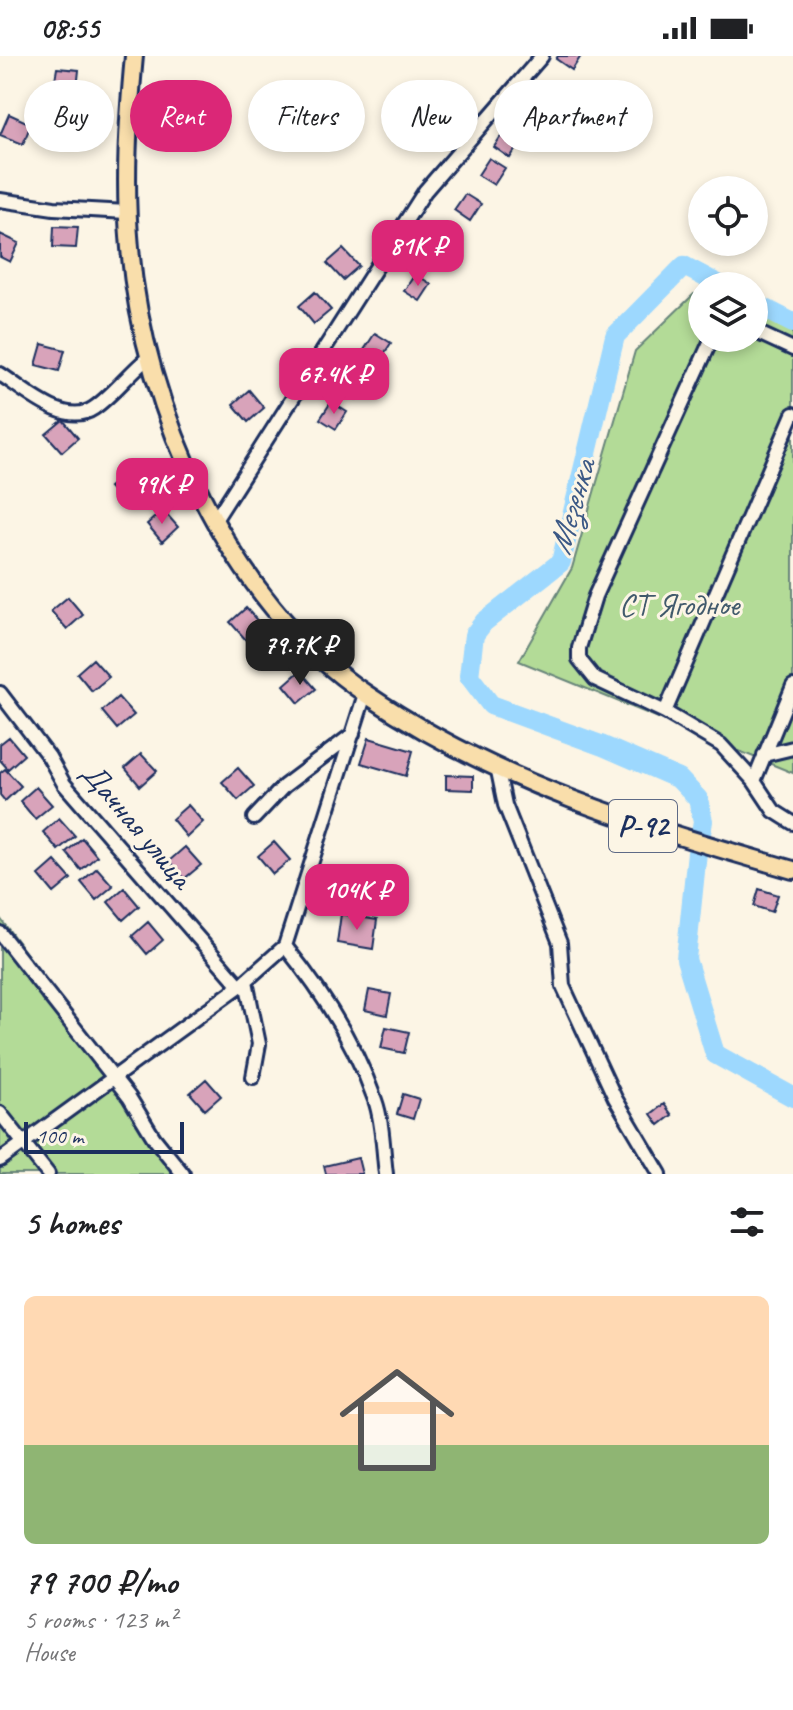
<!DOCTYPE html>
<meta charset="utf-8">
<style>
body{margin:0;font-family:Caveat,sans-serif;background:#f2f2f2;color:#202124;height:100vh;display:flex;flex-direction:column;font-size:30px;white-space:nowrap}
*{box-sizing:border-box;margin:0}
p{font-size:26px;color:#757577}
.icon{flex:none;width:44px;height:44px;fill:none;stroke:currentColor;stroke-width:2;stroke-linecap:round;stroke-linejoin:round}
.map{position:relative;height:1118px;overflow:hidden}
.sheet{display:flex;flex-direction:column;background:#fff;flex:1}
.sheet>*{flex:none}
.guide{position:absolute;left:24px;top:24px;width:746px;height:72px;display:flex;gap:16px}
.buttons{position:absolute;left:688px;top:120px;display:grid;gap:16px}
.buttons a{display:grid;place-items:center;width:80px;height:80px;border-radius:50%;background:#fff;box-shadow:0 4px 12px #0003;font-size:40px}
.scale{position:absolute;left:24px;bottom:20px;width:160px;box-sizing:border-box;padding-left:8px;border:4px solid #1b2f5e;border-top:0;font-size:22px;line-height:28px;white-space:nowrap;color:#1b2f5e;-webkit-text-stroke:6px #fcf5e5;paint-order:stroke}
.price{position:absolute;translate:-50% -68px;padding:0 18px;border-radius:16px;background:#db2777;color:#fff;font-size:26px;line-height:52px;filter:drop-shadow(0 2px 4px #0008)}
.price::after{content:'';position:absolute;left:50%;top:48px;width:24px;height:18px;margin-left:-12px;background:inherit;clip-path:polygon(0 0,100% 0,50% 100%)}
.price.current{background:#222;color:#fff}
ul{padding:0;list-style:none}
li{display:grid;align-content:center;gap:16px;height:424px;padding:0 24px}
li span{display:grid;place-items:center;height:248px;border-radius:12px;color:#555}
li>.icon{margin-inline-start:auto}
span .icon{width:144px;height:144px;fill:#fffc;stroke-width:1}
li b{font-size:34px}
h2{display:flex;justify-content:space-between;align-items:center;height:96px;padding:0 24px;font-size:34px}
.tag{padding:0 28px;border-radius:36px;background:#fff;box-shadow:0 4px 12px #0003;font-size:28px;line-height:72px}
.tag.current{background:#db2777;color:#fff}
.status{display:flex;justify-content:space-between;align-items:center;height:56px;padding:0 40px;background:#fff;direction:ltr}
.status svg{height:22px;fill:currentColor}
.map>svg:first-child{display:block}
.green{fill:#b3db97;stroke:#67857a;stroke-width:2}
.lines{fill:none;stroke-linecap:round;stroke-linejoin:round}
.river{stroke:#9dd8fe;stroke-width:20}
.building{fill:#d8a3ba;stroke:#1b2f5e;stroke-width:2}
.minor-casing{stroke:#1b2f5e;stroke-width:18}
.major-casing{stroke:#1b2f5e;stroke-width:22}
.minor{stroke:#fcf5e5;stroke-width:12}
.major{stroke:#f9deab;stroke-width:16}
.labels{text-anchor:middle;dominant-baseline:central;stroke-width:6;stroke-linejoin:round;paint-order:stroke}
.shield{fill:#fcf5e5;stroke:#5e6a86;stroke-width:2}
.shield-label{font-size:30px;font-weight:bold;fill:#1b2f5e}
.park-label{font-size:32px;fill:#415a6c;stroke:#fcf5e5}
.street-label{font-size:32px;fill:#1b2f5e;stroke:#fcf5e5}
.water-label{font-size:34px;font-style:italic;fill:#3c5986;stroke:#fcf5e5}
</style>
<div class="status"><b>08:55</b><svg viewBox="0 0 49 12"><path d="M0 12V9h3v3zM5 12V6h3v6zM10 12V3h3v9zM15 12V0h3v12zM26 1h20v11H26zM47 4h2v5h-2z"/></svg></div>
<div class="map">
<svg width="793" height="1118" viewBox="0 0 793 1118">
<rect width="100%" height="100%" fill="#fcf5e5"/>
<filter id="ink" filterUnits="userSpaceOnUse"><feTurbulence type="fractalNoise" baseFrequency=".0125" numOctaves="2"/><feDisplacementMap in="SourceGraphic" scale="16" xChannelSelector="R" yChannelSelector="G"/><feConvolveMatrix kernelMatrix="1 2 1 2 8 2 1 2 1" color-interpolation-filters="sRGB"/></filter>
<g filter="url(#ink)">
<path class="green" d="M694,238L702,241V282H754V259L793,273V717L519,605L572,512L635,295Z
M0,862L191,1118H0Z"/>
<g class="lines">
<path class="river" d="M754,247L793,267
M701,777L703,765L698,743L679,723L603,690L491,649L469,620L474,579L484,566L561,506L615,280L684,210L722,230
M697,796L686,903L715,998L793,1041"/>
</g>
<path class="building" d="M558,0H581L572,14L556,3Z
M57,12L79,14L77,33L54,30Z
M521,50L537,60L526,77L510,67Z
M9,58L31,68L23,88L0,79Z
M505,74L521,85L510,102L494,91Z
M73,77L86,79L84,93L71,91Z
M489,102L505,112L494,129L478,119Z
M465,138L481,148L470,165L454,154Z
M444,168L460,178L449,195L433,185Z
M54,170L78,171L76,192L53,191Z
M0,178L19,187L10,206L0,201Z
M343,193L359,210L343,224L327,207Z
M415,218L431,228L420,245L404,235Z
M315,236L331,254L314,268L299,250Z
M375,277L391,287L380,304L364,294Z
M42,288L65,294L59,315L36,309Z
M351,316L367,326L356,343L340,332Z
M249,334L264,352L248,366L233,348Z
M331,346L347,356L336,373L320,363Z
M63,364L78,382L62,396L46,378Z
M126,417L141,435L125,449L109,431Z
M163,454L178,471L162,486L147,468Z
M68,541L83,559L67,573L51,555Z
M246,552L262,570L246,584L230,566Z
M93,603L109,621L92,635L77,617Z
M300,615L316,633L299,647L284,629Z
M118,641L134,659L117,673L102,655Z
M9,681L24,699L8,713L0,704V688Z
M369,682L413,695L406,720L361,707Z
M141,698L157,715L140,730L125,712Z
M238,712L254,730L238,744L222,726Z
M5,713L21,730L5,745L0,739V717Z
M446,719L473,720V734L446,733Z
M36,731L52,749L35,763L20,745Z
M188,749L203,766L187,781L172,763Z
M59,762L75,780L58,794L43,776Z
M82,782L97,800L81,814L66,796Z
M274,786L290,804L273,818L258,800Z
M185,791L201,809L184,823L169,805Z
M55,805L71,823L54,837L39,819Z
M97,812L113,830L96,844L81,826Z
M354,829L373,833L369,853L349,849Z
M124,832L139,850L123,864L108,846Z
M759,833L778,839L772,856L754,850Z
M341,858L377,864L373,893L337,887Z
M148,866L163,884L147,898L132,880Z
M369,934L391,938L387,959L365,954Z
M386,971L409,976L404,997L381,992Z
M206,1023L221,1040L205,1054L190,1037Z
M403,1038L419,1043L413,1063L397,1058Z
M664,1048L672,1059L659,1069L651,1058Z
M358,1102L362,1118H326L324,1110Z"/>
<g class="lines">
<defs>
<path id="minor" d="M0,144L54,152L127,156
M754,275L793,293
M712,282L595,540L579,592V603L595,623L665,656L721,689L754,725
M0,318C24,333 65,372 94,352C114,338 130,316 149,301
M215,464L425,135L542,0
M793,630L754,725L774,755L793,767
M0,637L49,701L64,728L240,930
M665,656L793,358
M764,699L793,692
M498,715L505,749L560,887L563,930L615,1042L660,1118
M254,762L284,730L353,678
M0,877L129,1041L154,1082L183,1118
M285,890C323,937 355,987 375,1044C383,1066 383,1095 386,1118
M246,925L259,988L253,1021
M0,1057L48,1118
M0,1104L240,930L285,890L365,638"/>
<path id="major" d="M134,0C128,65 124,127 130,192C144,353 229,546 366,638C498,728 641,770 793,814"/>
</defs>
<use href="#minor" class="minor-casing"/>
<use href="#major" class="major-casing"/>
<use href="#minor" class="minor"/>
<use href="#major" class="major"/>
</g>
</g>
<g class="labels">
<rect class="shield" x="609" y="744" width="68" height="52" rx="6"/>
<g class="shield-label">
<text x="643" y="770">Р-92</text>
</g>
<g class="park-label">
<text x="679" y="548">СТ Ягодное</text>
</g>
<g class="street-label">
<text transform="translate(137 769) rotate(50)">Дачная улица</text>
</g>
<g class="water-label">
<text transform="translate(571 451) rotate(-74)">Мезенка</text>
</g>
</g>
</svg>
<div class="buttons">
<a><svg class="icon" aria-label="locate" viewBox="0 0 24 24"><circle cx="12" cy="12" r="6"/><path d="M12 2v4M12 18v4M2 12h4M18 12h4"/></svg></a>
<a><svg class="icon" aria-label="layers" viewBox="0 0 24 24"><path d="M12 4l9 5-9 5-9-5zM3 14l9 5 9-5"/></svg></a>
</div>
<div class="scale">100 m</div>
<b class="price" style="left:418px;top:232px">81K ₽</b>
<b class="price" style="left:334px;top:360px">67.4K ₽</b>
<b class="price" style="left:162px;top:470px">99K ₽</b>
<b class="price current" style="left:300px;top:631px">79.7K ₽</b>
<b class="price" style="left:357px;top:876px">104K ₽</b>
<div class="guide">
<a class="tag">Buy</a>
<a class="tag current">Rent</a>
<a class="tag">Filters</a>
<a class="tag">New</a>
<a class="tag">Apartment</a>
</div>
</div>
<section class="sheet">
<h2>5 homes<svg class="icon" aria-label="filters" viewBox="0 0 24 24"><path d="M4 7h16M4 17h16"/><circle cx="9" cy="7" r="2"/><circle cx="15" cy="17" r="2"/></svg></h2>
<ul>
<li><span style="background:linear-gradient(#ffd9b3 60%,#8fb573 0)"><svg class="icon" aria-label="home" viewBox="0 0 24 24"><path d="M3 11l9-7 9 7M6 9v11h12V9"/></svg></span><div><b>79 700 ₽/mo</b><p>5 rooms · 123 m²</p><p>House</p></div></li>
</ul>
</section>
